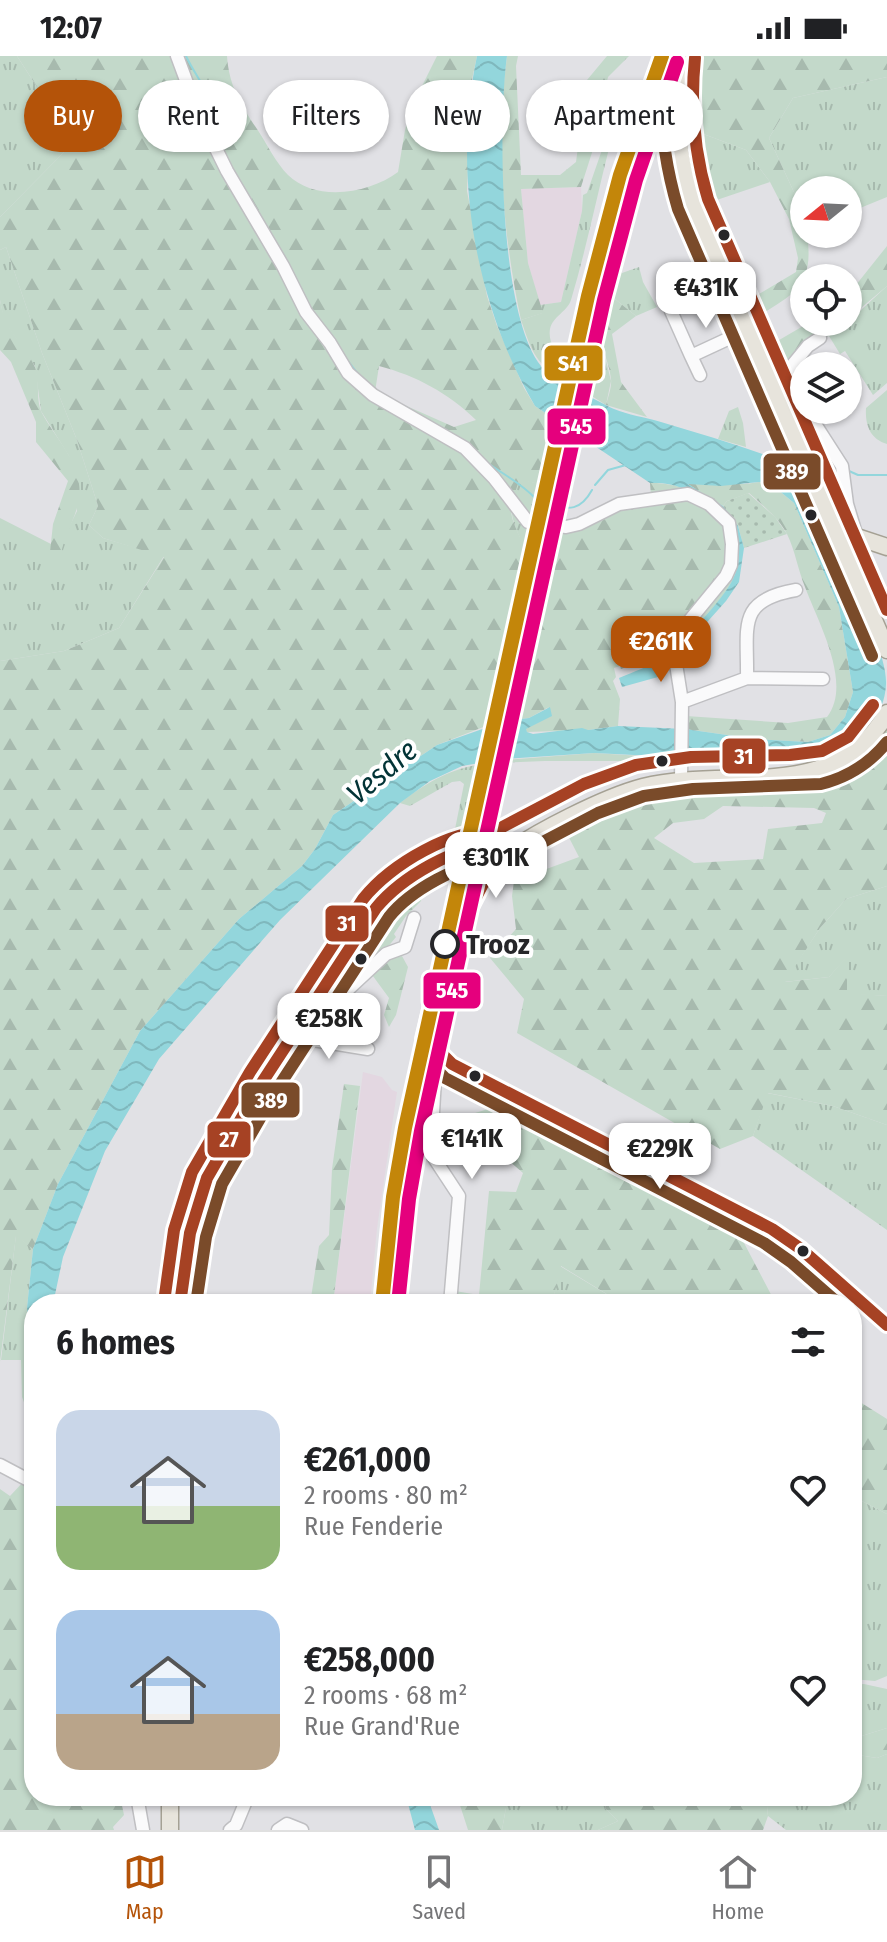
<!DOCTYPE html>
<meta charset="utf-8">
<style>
body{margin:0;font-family:"Fira Sans Condensed",sans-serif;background:#f2f2f2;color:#202124;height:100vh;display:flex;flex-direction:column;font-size:30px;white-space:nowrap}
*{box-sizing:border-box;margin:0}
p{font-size:26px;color:#757577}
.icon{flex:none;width:44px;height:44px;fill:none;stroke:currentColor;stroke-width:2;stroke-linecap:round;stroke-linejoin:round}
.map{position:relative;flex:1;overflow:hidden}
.side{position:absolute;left:24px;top:1238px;width:838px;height:512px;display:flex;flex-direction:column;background:#fff;border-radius:32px;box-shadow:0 2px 6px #0004}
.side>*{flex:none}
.guide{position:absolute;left:24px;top:24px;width:840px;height:72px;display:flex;gap:16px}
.needle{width:52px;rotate:252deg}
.fabs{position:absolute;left:790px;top:120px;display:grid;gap:16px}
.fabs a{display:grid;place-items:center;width:72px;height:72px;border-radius:50%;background:#fff;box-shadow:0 2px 6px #0004;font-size:40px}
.price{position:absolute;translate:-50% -68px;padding:0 18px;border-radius:16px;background:#fff;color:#222;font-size:26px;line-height:52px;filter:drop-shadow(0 2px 4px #0008)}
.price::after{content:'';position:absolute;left:50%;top:48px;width:24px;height:18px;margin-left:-12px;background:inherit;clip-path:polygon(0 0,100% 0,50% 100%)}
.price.selected{background:#b45309;color:#fff}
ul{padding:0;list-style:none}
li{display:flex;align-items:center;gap:24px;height:200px;padding:0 32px}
li span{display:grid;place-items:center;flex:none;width:224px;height:160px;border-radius:24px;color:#555}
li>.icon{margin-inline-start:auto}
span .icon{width:96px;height:96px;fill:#fffc;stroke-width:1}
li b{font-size:34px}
h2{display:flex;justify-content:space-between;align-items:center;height:96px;padding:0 32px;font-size:34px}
.pill{padding:0 28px;border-radius:36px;background:#fff;box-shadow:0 2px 6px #0004;font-size:28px;line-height:72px}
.pill.selected{background:#b45309;color:#fff}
.status{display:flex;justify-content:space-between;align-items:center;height:56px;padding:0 40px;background:#fff;direction:ltr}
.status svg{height:22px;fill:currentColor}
.tabs{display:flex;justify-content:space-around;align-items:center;height:112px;border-top:2px solid #e0e0e0;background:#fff;font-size:22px;color:#757577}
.tabs a{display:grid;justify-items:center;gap:4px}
.tabs .selected{color:#b45309}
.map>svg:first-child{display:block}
.industrial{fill:#e3d7e1}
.grass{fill:url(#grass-tufts)}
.forest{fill:url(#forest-firs);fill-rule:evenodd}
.park{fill:url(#park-dots)}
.water{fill:url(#water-waves)}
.pier{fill:#e1e1e5}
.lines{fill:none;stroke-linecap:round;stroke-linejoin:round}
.stream{stroke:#93d6dc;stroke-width:2}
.minor-casing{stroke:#bfbfc2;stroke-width:15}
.major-casing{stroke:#a5a194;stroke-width:19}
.minor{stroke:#fafafb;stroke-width:12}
.major{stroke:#e7e4dc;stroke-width:16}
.bus-1-casing{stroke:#fff;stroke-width:18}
.bus-2-casing{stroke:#fff;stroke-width:18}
.bus-3-casing{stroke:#fff;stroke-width:18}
.bus-1{stroke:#a64224;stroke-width:12}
.bus-2{stroke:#7a4b2a;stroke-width:12}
.bus-3{stroke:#a64224;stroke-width:12}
.rail-1-casing{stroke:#fff;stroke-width:20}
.rail-2-casing{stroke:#fff;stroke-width:20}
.rail-1{stroke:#c3860a;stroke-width:14}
.rail-2{stroke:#e5007d;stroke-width:14}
.bus-dot{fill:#262629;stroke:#fff;stroke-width:3}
.stop-dot{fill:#fff;stroke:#262629;stroke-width:4}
.labels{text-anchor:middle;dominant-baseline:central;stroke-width:8;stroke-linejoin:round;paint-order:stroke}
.stop-label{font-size:28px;font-weight:bold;fill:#262629;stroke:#fff;text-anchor:start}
.water-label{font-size:30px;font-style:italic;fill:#023336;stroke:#fff}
.line-badge{stroke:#fff;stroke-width:3}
.badge-label{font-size:22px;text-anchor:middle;font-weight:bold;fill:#fff}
</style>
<div class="status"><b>12:07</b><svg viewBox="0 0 49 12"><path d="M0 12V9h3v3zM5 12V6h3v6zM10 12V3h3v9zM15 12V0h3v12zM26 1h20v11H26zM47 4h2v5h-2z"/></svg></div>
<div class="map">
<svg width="887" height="1774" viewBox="0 0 887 1774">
<defs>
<pattern id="grass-tufts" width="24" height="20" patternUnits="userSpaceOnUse" patternTransform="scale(2)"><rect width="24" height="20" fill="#c3d9ca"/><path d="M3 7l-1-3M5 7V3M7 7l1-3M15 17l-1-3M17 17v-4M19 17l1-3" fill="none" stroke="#a7baae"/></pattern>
<pattern id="forest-firs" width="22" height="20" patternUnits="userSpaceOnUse" patternTransform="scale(2)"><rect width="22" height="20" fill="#c3d9ca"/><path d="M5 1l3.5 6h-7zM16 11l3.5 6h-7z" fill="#a7baae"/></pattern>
<pattern id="park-dots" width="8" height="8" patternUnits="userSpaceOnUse" patternTransform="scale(2)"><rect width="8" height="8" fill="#c3d9ca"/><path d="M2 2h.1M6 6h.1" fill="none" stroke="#a7baae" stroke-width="1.8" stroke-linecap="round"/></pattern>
<pattern id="water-waves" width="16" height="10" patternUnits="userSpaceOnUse" patternTransform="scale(2)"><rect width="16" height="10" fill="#93d6dc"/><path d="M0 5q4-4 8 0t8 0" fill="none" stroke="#7fb8bd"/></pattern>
</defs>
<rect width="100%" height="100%" fill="#e1e1e5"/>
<path class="industrial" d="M581,131L582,155L561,246L540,249L528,207L521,133Z
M363,1016L382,1021L392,1034L397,1036L377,1172L370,1248H333Z"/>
<path class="grass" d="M0,0H17L73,87L0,161Z
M887,21V141L848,157V134H804V158L769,82L793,42Z
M623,41C603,108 591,177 571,244C567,256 553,260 550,273C548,285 555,297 565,304L561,323C534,306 531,293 521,264L542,257L540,249L561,246L582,155L583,139L587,137L620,42Z
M698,76L746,94L770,126L699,150L687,113L696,107Z
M626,107C641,143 596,180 622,217L639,211L643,226L657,251L636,260L610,239L595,259L611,325L606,349L574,329L605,184Z
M6,191L42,297L77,384L98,450L89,469L103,482L164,500L119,572L64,595L0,605V462L51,488V496L63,483L77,455L69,400L41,355L35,310L4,265L0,244V194Z
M887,230V327L873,339L845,295L840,298L829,280L848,266Z
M887,334V388C870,383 865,369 866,352Z
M738,351L743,367L746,391L718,383L729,355Z
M519,423L540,428L528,483L520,482C509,458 509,448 519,423Z
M594,697L674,702L675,705H545L497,707L487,742L482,743L491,705Z
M477,709L458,791L451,793L464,728L460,725L452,726L410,750L400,747C425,728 447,714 477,709Z
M887,830V940L847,938V901L829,921L784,926L820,872L846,843Z
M767,1037L833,1050L887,1069V1174L753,1080Z
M16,1179L33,1193L27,1252L34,1322V1373L22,1341L21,1304H1Z
M560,1210L623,1248H552Z
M852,1440L887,1458V1620L875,1625L852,1623Z
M864,1628L887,1633V1672L852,1683V1629Z
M852,1698L877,1702L887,1698V1774H786L768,1760L766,1740H852Z
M508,1740H610L605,1752L618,1765L598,1774H502Z"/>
<path class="forest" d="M17,0H227C229,30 241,49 257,73C267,88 276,107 288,119C317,147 370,137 398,116L405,74L413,48L437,0H477L471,28L467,135L487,240L497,270L524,332L535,350L553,362L540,428L519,424C511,451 506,453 520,481L539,485L543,465L567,469L651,440L650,427C693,426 745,457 737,506C736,512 735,519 733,524C719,550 692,573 672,594L669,591L648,601L645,591L637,595L638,599L632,602L634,608L621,613L620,610L614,612L616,621L613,625L620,643L618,670L588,674L527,676L525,673L549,651L529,662L499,666L508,629L495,626L486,670L437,689L333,759L315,793L302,810L239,863L140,975L58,1128L33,1193L16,1180L0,1306V605L64,595L119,572L164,501L103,482L89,469L98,450L77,384L42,297L6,191L0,194V161L73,87ZM379,310C417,320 448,337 476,364L454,371L375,336Z
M507,0H518L516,10L521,119H560L576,106L579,83L587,59V24L607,0H629L608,21L606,30L612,34L581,131L521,133L528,207L543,257L521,264C503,178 495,87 507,0Z
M687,0H887V21L793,42L769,82L804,158V178H807C815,233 792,238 751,265L744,247L796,216L798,202L789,163L770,126L746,94L698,76L699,38L688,25Z
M887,190V230L848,263V239Z
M610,239L636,260L612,278L621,326L647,361L606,349C608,341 612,331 611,323C609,297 580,255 610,239Z
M0,244C6,278 21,282 34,309C41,323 35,343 42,357C54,380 76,401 79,428C83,454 64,475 61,499L50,496L53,468L68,425L36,386V366L11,306L0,294Z
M810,266H845L826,282L772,316L762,294Z
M759,426L771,428L794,447L839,551L853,636L845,661L830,679L808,686L755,683L685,673L686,660L788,667L827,661C853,628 818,566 805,531C798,514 795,494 787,478C778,461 762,449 749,437L727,445L723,450L686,427L746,428Z
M887,667V830L846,843L820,872L785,926L829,921L847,900V937L887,940V1069L833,1050L768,1037L753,1080L720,1093L517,977L524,943L490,902L516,873L512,840L514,825L579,801L563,770L626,741L677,727L804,724ZM723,750L814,752L826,757L822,767L768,773L763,803L694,807L654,782L673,767L704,763Z
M423,828L421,845L406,860L394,878L396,881L382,898L386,904L402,900L408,911L396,959L389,971L384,959L389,942L370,916L362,896L395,844Z
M428,1004H431L429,1058L409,1212L408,1248H386C392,1165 405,1083 428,1004Z
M344,1028L360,1030L333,1248H310L319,1190L329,1179L332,1113Z
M488,1053L743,1185L776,1248H623L561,1210L552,1248H454L455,1235L479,1239L489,1135L516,1136L523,1117L459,1062Z
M852,1341L887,1363V1458L852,1440Z
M25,1424L34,1432V1740H120L124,1759L113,1771L114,1774H0V1433L10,1440Z
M887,1672V1698L877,1702L852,1698V1683Z
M457,1740H508L502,1774H468Z
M610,1740H632L639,1749L649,1740H766L768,1760L763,1774H598L618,1765L605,1752Z"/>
<path class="park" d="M748,437L775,461L787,478L744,492L738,470L723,450L727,445Z"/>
<path class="water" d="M477,0H507C498,66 499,258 541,310C548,319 601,347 614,353C628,359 645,361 661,366C707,380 754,393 799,412C818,455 837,498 856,541C867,565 887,602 886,628C884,676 836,704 792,707L594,697L503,703L462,710L430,725L400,747L280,864L159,1003L105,1095L63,1201L53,1248H34V1322L27,1252L33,1193L58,1128L140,975L239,863L302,810L315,793L333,759L437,689L505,665L529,662L550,651L552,660L526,673L527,676L533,678L582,672L588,674L618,670L685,673L755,683L808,686L830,679L845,661L853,636L839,551L794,447L771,428L759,426L721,430L688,428L723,450L738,470L744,492L739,526L726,545L658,621L622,631L619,622C633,616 651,610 663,601C681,588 724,543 733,523C747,494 734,459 707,445C685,433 675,426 650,427L535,350C475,248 452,117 477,0Z
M406,1740H427L439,1774H415Z"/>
<path class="pier" d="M562,319L575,325L564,375L552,366Z"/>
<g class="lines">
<path class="stream" d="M186,0C194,17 205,30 212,48
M212,61L221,90
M348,305L359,319
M485,405C502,418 520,426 535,442
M818,412L835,411
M849,415L858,419H887
M595,429L608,414L626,409
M549,448C569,455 581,454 592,434"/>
<defs>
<path id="minor" d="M177,0L197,54L227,115L283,210L306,256L330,287L348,317L373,339L465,392L494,422L528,466L566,471L579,468L619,448L688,438L709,448L729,467L732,488L731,509L726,520L675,582L673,589L682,646L681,724
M671,255L691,300L747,274
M691,300L700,319
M760,304L785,318L804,350
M785,318L808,290L820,282
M806,354L842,410L847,448L857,481
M747,622C748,571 736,544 796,534
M682,646L747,622L823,623
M480,810L439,987L442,998L452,1008L772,1173L801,1193L887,1269
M319,951L327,953L386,898L405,891L414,862
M300,979L313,984L368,993
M442,998L436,1007L431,1089L432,1099L459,1140L450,1248
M0,1409L34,1427
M137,1740L143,1774
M230,1774L236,1769L248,1740
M278,1774L287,1768L302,1774"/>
<path id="major" d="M679,0C672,52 677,98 693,148L887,594
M839,486L857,481L887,491
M480,793L476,802L483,813L496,812L502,801
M502,801C533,777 605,741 643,731C729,709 834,750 887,657
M180,1248L190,1177L207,1122L263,1025L376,852C381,846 386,839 393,833C410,819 477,783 497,792
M170,1774V1740"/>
</defs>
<use href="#minor" class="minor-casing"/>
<use href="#major" class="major-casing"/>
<use href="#minor" class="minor"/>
<use href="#major" class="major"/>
<defs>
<path id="bus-1" d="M502,801L499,809L485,824L470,853L439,987L442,998L452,1008L772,1173L801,1193L887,1269
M180,1248L190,1177L207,1122L263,1025L376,852C400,823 458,786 497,792"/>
<path id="bus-2" d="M663,0C657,53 663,102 678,153L872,600
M487,795L472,815L455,848L423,983L428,1005L445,1022L764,1187L791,1206L839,1248
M503,807L598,757L644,740L693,733L821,728C849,721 870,707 887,686
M196,1248L206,1181L222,1128L277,1033L389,861C408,837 462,803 495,808"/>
<path id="bus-3" d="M695,2C690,50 694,96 708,143L887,554
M491,777L584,728L636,709L691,701L790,699L822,695L848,681L873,649
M164,1246L174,1174L192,1116L250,1016L363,843C390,809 454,770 499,776"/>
</defs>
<use href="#bus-1" class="bus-1-casing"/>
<use href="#bus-2" class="bus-2-casing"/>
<use href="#bus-3" class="bus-3-casing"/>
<use href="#bus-1" class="bus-1"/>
<use href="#bus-2" class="bus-2"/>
<use href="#bus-3" class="bus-3"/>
<defs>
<path id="rail-1" d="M382,1248L393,1141L405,1072L588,240L620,119L662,0"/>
<path id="rail-2" d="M398,1248L409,1143L421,1075L604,244L636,124L677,6"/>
</defs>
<use href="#rail-1" class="rail-1-casing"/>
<use href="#rail-2" class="rail-2-casing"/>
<use href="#rail-1" class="rail-1"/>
<use href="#rail-2" class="rail-2"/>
</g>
<g class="bus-dot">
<circle cx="724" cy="179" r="7"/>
<circle cx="811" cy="459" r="7"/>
<circle cx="662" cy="705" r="7"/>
<circle cx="361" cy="903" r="7"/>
<circle cx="475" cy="1020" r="7"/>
<circle cx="803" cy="1195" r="7"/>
</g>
<circle class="stop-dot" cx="445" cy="888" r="13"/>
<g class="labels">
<g class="stop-label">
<text x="466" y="888">Trooz</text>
</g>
<g class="water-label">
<text transform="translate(382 716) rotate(-40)">Vesdre</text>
</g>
</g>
<g class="line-badge">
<rect x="543" y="288" width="61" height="38" rx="8" fill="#c3860a"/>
<rect x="546" y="351" width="61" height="39" rx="8" fill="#e5007d"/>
<rect x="762" y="396" width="60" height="39" rx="8" fill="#7a4b2a"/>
<rect x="721" y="681" width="46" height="38" rx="8" fill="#a64224"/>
<rect x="324" y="848" width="46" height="39" rx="8" fill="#a64224"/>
<rect x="422" y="915" width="60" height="39" rx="8" fill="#e5007d"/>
<rect x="240" y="1025" width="61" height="38" rx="8" fill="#7a4b2a"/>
<rect x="206" y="1064" width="46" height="39" rx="8" fill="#a64224"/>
</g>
<g class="badge-label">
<text x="573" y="315">S41</text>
<text x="576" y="378">545</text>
<text x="792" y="423">389</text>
<text x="744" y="708">31</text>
<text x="347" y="875">31</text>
<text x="452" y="942">545</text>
<text x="271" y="1052">389</text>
<text x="229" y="1091">27</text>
</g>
</svg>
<div class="fabs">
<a><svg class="needle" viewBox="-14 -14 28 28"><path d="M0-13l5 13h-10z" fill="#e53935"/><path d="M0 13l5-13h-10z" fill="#757577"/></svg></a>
<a><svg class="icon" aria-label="locate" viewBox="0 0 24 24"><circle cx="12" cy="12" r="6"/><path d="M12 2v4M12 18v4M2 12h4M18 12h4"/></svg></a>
<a><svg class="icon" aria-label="layers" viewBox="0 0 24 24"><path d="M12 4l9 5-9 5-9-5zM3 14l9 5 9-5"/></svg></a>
</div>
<b class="price" style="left:706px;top:274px">€431K</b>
<b class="price selected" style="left:661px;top:628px">€261K</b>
<b class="price" style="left:496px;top:844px">€301K</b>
<b class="price" style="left:329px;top:1005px">€258K</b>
<b class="price" style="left:472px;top:1125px">€141K</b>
<b class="price" style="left:660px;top:1135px">€229K</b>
<div class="guide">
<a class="pill selected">Buy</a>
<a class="pill">Rent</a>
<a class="pill">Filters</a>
<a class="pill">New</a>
<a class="pill">Apartment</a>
</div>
<section class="side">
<h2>6 homes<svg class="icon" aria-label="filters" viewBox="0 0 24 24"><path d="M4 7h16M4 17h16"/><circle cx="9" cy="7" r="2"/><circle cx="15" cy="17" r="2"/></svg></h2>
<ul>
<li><span style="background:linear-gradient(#c9d6e8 60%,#8fb573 0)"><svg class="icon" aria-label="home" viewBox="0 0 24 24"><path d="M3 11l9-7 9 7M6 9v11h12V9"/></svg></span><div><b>€261,000</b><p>2 rooms · 80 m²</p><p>Rue Fenderie</p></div><svg class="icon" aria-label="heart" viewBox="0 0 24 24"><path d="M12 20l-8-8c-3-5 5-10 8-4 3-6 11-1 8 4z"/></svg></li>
<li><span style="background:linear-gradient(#a9c7e8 65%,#b9a48a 0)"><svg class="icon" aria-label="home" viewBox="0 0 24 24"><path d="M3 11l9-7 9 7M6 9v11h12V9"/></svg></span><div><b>€258,000</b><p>2 rooms · 68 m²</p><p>Rue Grand'Rue</p></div><svg class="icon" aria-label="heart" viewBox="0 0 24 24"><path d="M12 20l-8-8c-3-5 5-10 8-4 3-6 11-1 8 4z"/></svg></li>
</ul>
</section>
</div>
<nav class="tabs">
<a class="selected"><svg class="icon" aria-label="map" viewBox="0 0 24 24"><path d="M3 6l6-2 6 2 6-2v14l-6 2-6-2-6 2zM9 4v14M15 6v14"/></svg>Map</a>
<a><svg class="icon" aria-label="saved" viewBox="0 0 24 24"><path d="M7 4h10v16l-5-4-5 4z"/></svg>Saved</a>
<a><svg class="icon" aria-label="home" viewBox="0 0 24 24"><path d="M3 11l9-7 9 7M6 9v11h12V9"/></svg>Home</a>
</nav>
